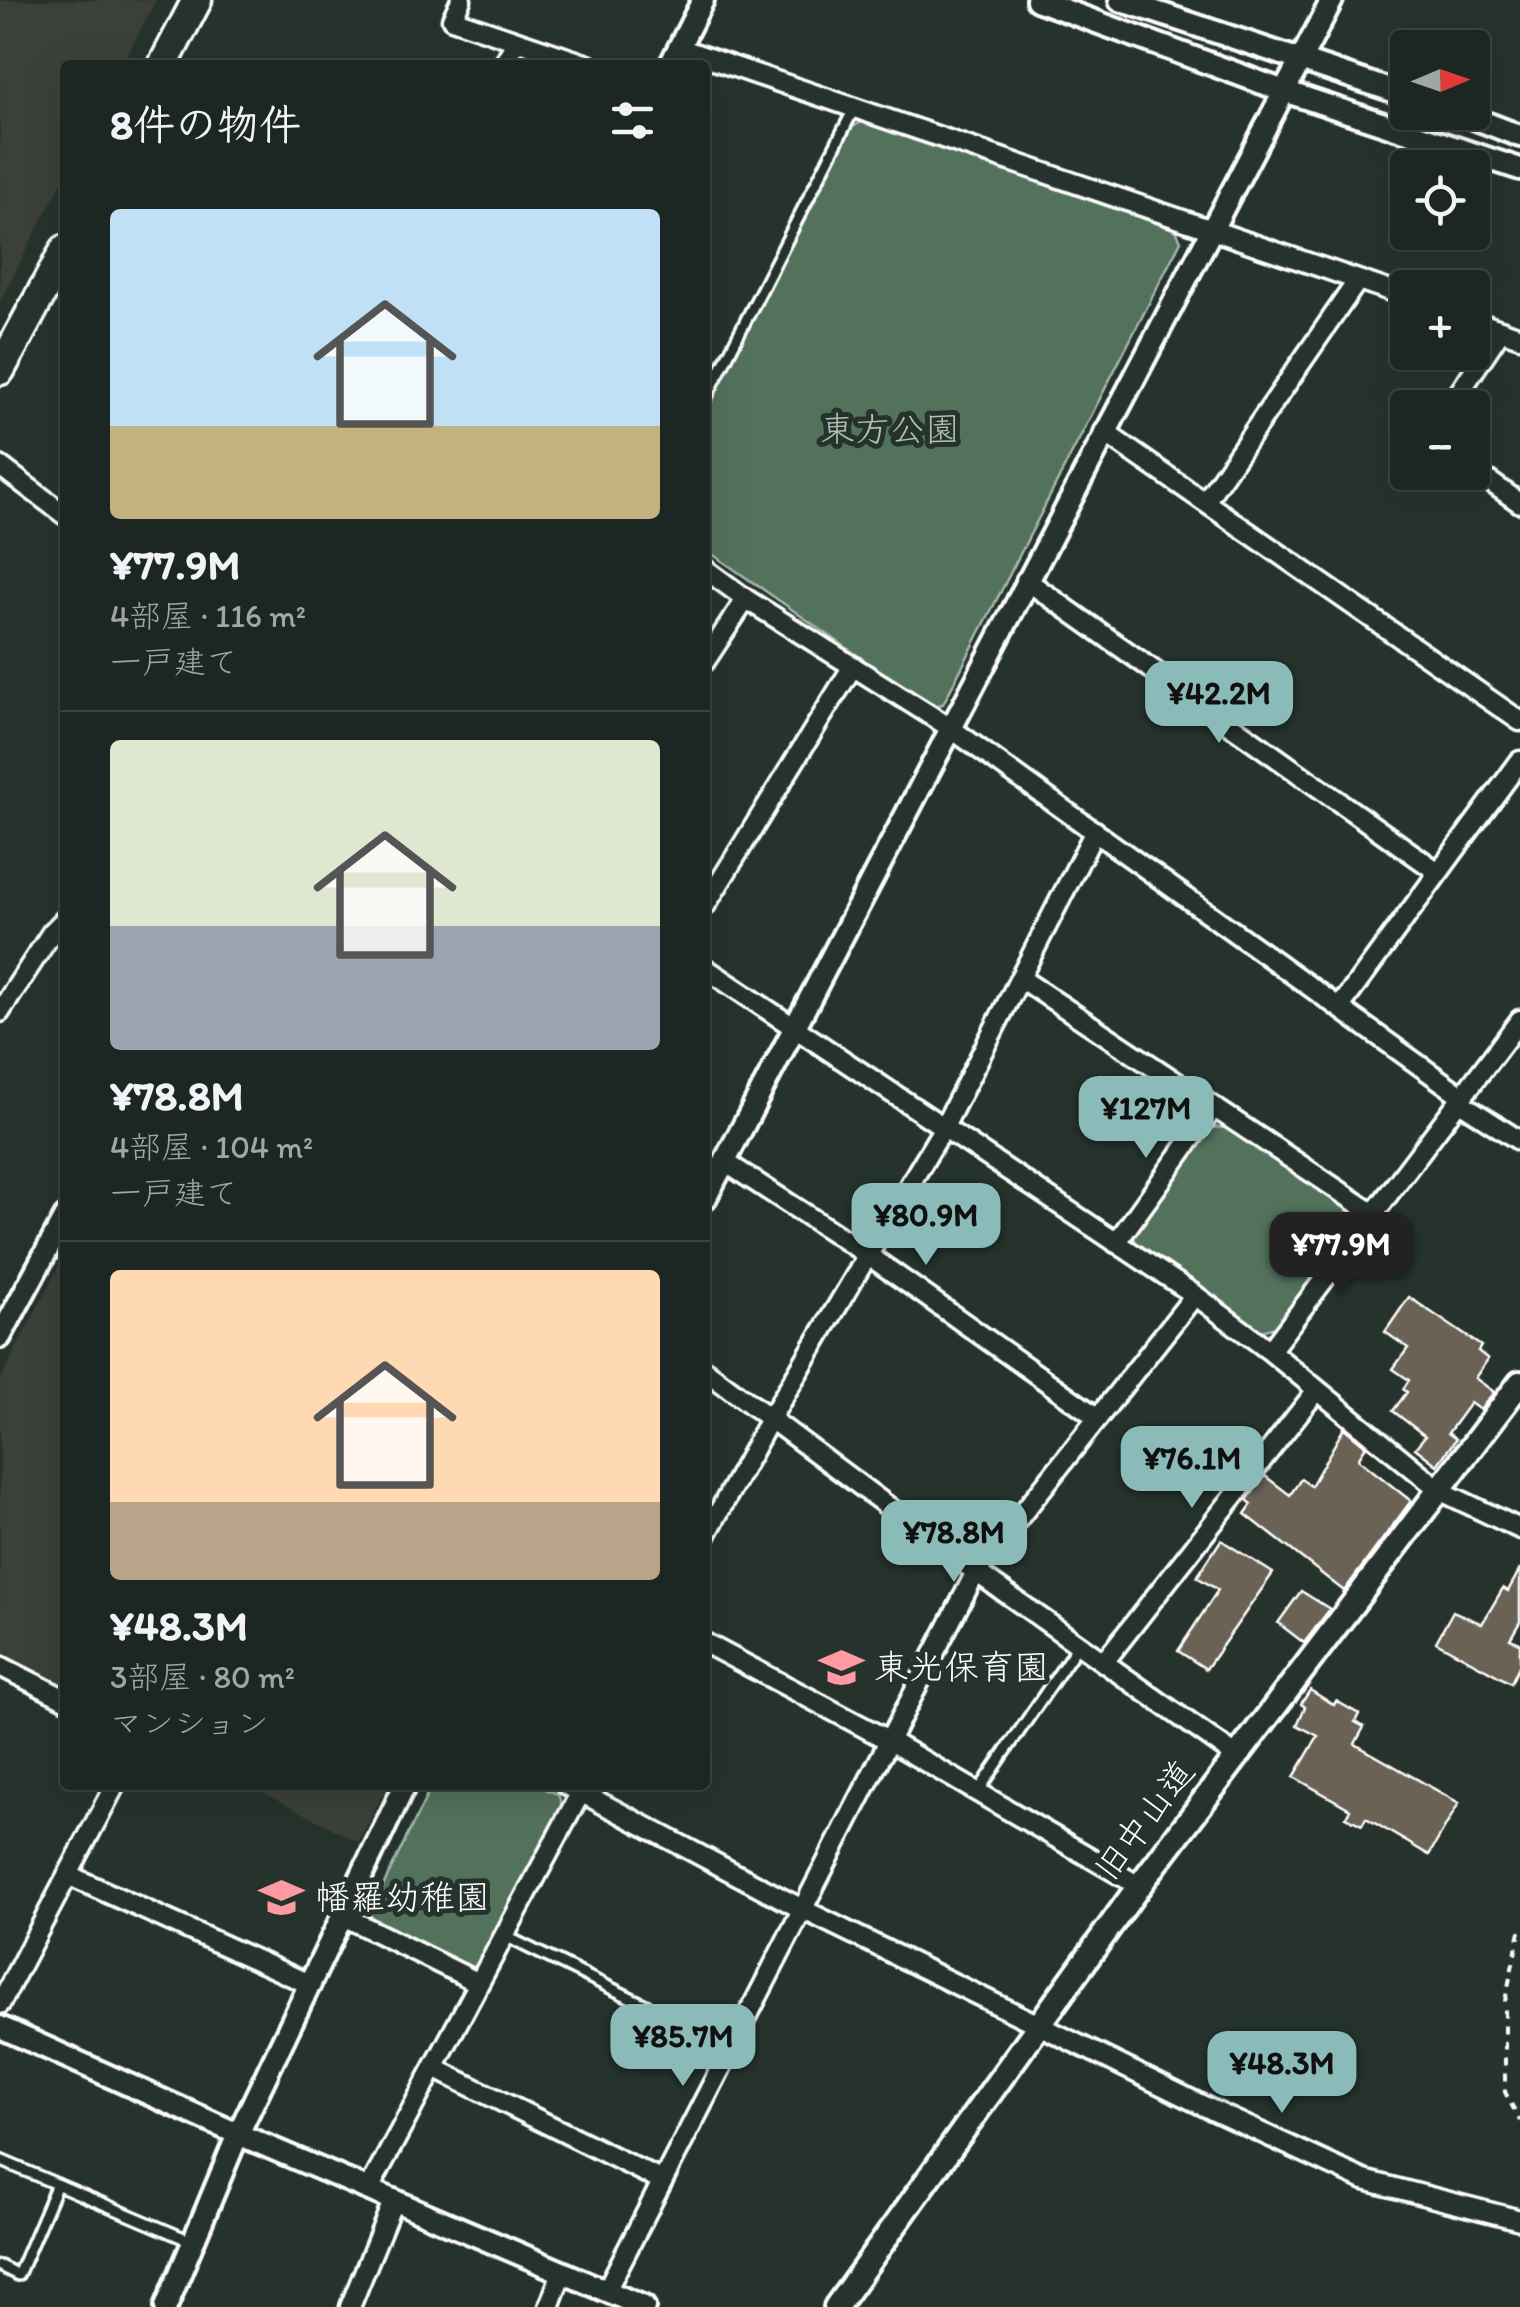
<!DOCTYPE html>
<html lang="ja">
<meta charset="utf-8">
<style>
body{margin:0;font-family:Itim,"Klee One",sans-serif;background:#29322f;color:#f1f3f6;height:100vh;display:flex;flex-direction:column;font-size:38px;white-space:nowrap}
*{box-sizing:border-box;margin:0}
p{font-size:32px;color:#a0a5a5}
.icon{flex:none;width:55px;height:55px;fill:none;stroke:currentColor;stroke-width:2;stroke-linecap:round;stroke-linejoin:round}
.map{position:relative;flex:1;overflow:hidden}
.side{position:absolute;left:60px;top:60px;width:650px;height:1730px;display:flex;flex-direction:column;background:#1c2622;border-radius:10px;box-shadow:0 10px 40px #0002,0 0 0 2px #3a4340}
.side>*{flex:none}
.needle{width:65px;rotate:88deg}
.fabs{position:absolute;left:1390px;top:30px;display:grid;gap:20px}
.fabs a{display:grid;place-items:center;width:100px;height:100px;border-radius:10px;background:#1c2622;box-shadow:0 10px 40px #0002,0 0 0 2px #3a4340;font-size:50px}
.price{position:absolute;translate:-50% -85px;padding:0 22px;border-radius:20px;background:#8bbbb9;color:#111;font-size:32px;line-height:65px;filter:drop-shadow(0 2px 5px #0008)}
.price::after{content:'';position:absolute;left:50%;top:60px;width:30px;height:22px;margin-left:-15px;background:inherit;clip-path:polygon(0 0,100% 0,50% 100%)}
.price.on{background:#222;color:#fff}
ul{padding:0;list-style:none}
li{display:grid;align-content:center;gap:20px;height:530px;padding:0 50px}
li+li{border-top:2px solid #3a4340}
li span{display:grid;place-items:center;height:310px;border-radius:10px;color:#555}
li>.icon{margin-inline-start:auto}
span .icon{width:180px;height:180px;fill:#fffc;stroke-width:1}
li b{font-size:42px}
h2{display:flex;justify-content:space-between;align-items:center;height:120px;padding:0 50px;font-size:42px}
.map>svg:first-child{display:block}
.built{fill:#3b4139}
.green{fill:#52725c;stroke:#a8b8ae;stroke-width:2.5}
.building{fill:#6b6254;stroke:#fff;stroke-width:2.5}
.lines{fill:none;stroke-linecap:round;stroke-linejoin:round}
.service-casing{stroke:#fff;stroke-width:16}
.minor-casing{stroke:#fff;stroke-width:25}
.tertiary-casing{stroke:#fff;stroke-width:28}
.secondary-casing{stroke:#fff;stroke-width:30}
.trunk-casing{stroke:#fff;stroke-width:35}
.path{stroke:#fff;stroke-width:4;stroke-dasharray:8 8;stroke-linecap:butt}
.service{stroke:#26332d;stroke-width:9}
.minor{stroke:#26332d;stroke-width:18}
.tertiary{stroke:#26332d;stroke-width:20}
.secondary{stroke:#26332d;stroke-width:22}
.trunk{stroke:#26332d;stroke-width:28}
.labels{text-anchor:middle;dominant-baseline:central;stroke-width:10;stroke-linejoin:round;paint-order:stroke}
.park-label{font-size:35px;fill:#b1c0b6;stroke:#26332d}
.poi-label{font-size:35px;fill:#fff;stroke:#26332d;text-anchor:start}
.street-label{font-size:35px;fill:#fff;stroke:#26332d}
</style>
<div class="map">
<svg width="1520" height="2307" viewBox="0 0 1520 2307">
<rect width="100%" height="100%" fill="#26332d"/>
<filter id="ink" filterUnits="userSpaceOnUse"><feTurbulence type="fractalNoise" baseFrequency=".01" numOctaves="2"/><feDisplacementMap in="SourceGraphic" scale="20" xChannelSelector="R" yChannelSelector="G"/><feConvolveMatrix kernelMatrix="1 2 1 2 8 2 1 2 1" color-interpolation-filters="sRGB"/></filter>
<g filter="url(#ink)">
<path class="built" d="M0,0H156L122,65H65V176L0,301Z
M65,1254V1690L0,1656V1380Z
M249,1785H387L359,1842Z"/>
<path class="green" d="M863,121L1176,230L1181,241L943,704L930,706L705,549V413L851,128Z
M1210,1127L1227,1128L1359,1217L1279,1326L1261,1331L1137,1249L1134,1236Z
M432,1785H536L558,1794L562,1806L477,1966L467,1970L374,1924L370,1913Z"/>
<path class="building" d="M1409,1297L1481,1346L1478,1351L1488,1359L1475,1378L1494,1392L1480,1410L1470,1403L1448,1433L1456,1439L1437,1465L1415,1448L1425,1436L1393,1411L1407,1392L1403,1389L1409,1380L1393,1369L1408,1348L1385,1332Z
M1344,1428L1366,1446L1358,1459L1411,1501L1344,1591L1245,1514L1252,1504L1247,1500L1265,1476L1290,1495L1301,1479L1311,1486Z
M1221,1540L1273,1573L1206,1669L1178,1651L1218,1590L1197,1577Z
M1520,1569V1622L1510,1639L1520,1643V1664L1511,1683L1436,1642L1453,1611L1482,1624L1503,1588L1508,1591Z
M1301,1591L1330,1609L1304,1643L1278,1623Z
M1310,1690L1334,1705L1336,1701L1359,1714L1355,1722L1364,1727L1355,1744L1459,1803L1429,1855L1366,1818L1362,1825L1346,1817L1350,1809L1294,1777L1318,1736L1297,1725L1305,1707L1301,1704Z"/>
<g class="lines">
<defs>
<path id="service" d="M705,400L854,109
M977,1793L1079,1644
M505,1936L731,2047
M0,2160L193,2242
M0,2266L18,2275L57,2184"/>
<path id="minor" d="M461,0L452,19L588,65
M679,48L1408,297
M503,65L517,41
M1472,320L1520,337
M1449,408L1501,330
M1104,432L1520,721
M0,466L65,515
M1472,469L1520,503
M1205,502L1358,280
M705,569L746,599L949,727L1462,1096
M1026,580L1438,872
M705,661L746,599
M705,906L853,666
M705,968L1195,1295L1270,1351L1441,1491L1520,1529
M1020,978L1374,1214
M1340,1007L1520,761
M0,1012L52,932L65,919
M1458,1101L1520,1141
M725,1162L868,1255L1098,1418
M1116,1243L1214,1107
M1270,1351L1520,1020
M705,1370L976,1572L1236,1756
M705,1537L770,1419L944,1127L1095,831
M705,1643L888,1740L1139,1886
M1104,1662L1317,1390
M0,1666L65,1699
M567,1785L802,1909L1212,2110L1364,2180L1520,2220
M68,1875L311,1985
M343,1916L479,1983
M0,2004L115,1785
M434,2068L662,2181
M369,2189L581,1792
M606,2291L976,1572L1195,1295
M350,2307L394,2199
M549,2307L562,2272"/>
<path id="tertiary" d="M1037,0L1284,91L1520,169
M1120,0L1408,96
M670,65L703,0
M1458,112L1520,136
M705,1199L1332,0
M0,1337L65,1217
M0,2027L238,2134L644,2307
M166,2307L238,2134L405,1785"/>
<path id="secondary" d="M836,2307L1139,1886L1520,1383"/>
<path id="trunk" d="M163,65L197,0
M0,370L65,250"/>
</defs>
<use href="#service" class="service-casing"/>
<use href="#minor" class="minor-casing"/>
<use href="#tertiary" class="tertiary-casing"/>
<use href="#secondary" class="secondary-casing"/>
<use href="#trunk" class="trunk-casing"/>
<path class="path" d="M1520,1931L1505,2001V2092L1520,2121"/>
<use href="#service" class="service"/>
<use href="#minor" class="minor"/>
<use href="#tertiary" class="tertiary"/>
<use href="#secondary" class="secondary"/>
<use href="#trunk" class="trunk"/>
</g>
</g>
<defs>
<symbol id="school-bare" viewBox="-9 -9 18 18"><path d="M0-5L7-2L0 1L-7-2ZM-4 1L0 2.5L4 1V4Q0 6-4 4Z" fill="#ff9aa2" stroke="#26332d" stroke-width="2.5" paint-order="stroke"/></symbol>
</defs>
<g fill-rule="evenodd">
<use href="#school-bare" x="810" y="1636" width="63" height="63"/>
<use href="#school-bare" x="250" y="1866" width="63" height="63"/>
</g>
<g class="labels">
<g class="park-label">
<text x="890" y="429">東方公園</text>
</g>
<g class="poi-label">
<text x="874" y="1667">東光保育園</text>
<text x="315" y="1897">幡羅幼稚園</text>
</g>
<g class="street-label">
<text transform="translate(1144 1820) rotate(-53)">旧中山道</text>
</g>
</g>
</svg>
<div class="fabs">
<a><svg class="needle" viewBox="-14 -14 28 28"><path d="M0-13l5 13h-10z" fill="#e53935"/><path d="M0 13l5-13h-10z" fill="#a0a5a5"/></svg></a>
<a><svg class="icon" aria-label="locate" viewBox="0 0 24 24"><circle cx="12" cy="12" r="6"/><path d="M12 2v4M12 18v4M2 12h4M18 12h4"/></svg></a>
<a>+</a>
<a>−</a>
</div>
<b class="price" style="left:1219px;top:746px">¥42.2M</b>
<b class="price" style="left:1146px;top:1161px">¥127M</b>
<b class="price" style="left:926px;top:1268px">¥80.9M</b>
<b class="price on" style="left:1341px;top:1297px">¥77.9M</b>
<b class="price" style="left:1192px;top:1511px">¥76.1M</b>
<b class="price" style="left:954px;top:1585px">¥78.8M</b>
<b class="price" style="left:683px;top:2089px">¥85.7M</b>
<b class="price" style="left:1282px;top:2116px">¥48.3M</b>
<section class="side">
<h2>8件の物件<svg class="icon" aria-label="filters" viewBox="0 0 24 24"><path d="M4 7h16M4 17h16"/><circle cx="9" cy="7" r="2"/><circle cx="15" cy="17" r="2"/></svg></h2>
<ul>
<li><span style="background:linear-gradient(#bfe0f5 70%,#c2b280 0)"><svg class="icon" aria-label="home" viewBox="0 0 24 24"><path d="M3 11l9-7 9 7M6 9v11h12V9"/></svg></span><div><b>¥77.9M</b><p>4部屋 · 116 m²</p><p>一戸建て</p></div></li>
<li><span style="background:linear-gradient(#dfe7d0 60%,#9aa5b1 0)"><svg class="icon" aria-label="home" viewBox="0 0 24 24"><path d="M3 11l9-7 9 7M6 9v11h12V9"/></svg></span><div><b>¥78.8M</b><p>4部屋 · 104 m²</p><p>一戸建て</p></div></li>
<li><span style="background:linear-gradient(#ffd9b3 75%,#b9a48a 0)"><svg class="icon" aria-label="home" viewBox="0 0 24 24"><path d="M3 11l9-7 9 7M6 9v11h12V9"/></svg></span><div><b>¥48.3M</b><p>3部屋 · 80 m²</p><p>マンション</p></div></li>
</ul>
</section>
</div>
